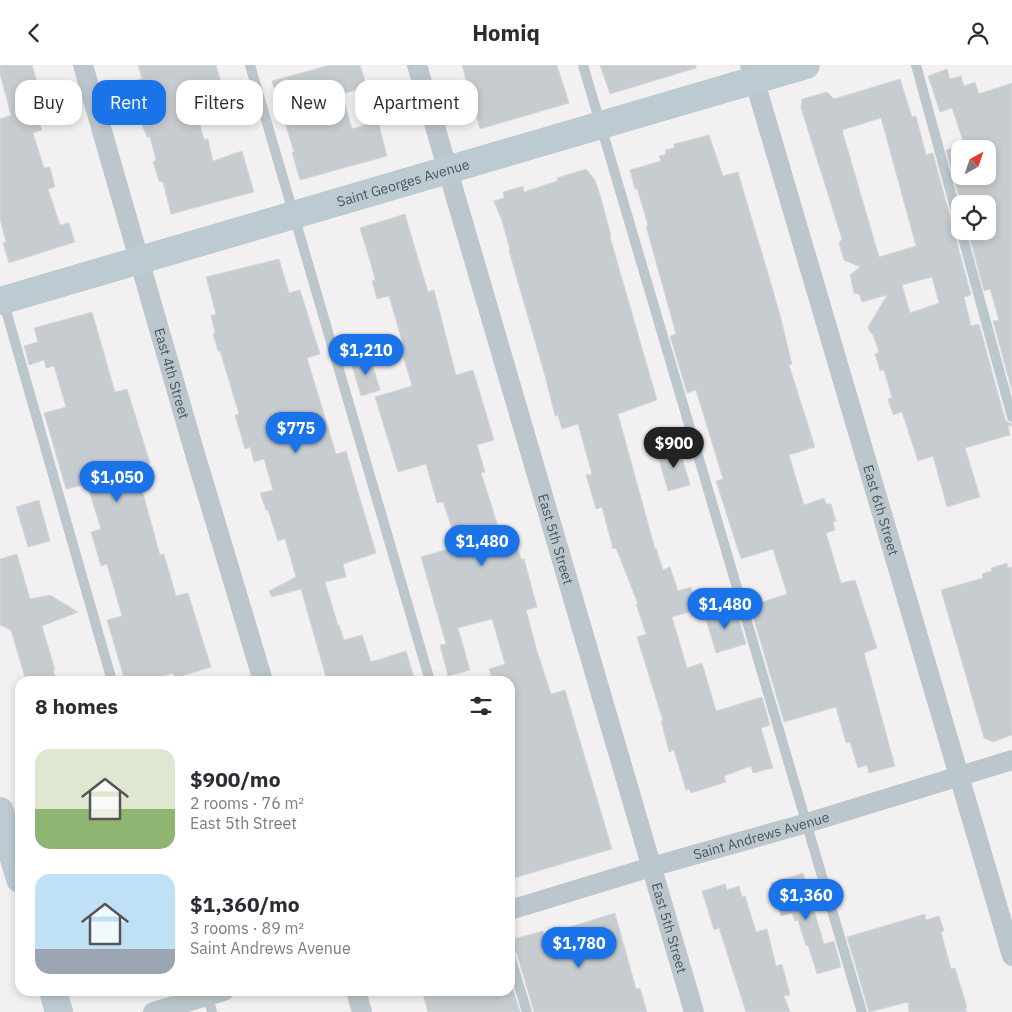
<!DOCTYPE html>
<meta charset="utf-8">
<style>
body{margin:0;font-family:"IBM Plex Sans",sans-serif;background:#f7f7f7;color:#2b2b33;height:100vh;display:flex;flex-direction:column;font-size:19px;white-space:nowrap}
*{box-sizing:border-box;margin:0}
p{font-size:16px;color:#7c7c81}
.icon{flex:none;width:28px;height:28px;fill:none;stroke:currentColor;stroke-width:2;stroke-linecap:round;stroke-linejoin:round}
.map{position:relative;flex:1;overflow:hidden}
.sheet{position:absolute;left:15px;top:611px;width:500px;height:320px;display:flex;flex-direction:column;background:#fff;border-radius:15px;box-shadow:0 2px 8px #0003}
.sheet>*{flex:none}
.banner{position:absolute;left:15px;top:15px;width:500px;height:45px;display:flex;gap:10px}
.needle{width:32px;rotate:40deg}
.buttons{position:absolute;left:951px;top:75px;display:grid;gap:10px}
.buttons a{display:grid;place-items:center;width:45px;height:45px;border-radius:10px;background:#fff;box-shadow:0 2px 8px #0003;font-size:25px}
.price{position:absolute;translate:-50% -42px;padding:0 11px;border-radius:18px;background:#1a73e8;color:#fff;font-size:16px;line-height:32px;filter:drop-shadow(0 1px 2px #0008)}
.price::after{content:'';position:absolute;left:50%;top:30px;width:15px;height:11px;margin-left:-8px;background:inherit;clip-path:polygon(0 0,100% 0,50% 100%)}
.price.current{background:#222;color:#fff}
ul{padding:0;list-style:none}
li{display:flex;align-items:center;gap:15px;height:125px;padding:0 20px}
li span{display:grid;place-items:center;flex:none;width:140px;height:100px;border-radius:15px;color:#555}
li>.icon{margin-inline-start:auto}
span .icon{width:60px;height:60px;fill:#fffc;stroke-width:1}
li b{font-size:21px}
h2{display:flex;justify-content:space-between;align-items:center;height:60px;padding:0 20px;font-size:21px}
.tag{padding:0 18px;border-radius:15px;background:#fff;box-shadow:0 2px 8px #0003;font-size:18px;line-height:45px}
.tag.current{background:#1a73e8;color:#fff}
header{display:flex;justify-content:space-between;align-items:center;height:65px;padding:0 20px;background:#fff;font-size:22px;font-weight:800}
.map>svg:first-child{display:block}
.building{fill:#c7ccd0;stroke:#d4d8dc;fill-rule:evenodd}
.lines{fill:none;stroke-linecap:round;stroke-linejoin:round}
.lane{stroke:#bcc7cd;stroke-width:10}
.street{stroke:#bcc7cd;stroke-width:20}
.secondary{stroke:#bccad2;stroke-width:28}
.labels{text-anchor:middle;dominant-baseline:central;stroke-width:4;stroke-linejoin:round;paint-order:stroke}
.street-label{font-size:14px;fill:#48575e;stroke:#fff}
</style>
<header><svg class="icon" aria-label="back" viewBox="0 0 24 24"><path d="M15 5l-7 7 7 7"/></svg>Homiq<svg class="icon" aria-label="person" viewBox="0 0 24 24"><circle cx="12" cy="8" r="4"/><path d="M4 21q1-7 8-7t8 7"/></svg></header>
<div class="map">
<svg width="1012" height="947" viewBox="0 0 1012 947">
<rect width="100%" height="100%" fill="#f3f0f1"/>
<path class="building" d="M0,0H32L38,20L28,23L42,65L33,68L44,103L50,102L55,122L48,124L60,160L69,158L75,177L9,198L3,178L6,177L0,154V54L11,50L0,9Z
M138,0H216L225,31L197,40L201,54L199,57L204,74H208L213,96L242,86L254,127L171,149L163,117L159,116L153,97L156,95L150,72H147L139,52L143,50L134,16L142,13Z
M330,0H360L367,22L342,29L352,64L378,56L387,91L300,115L292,87H294L272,16Z
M462,0H557L569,38L480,64Z
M600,0H696V3L610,29Z
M947,4L950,14L961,11L964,21L975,17L979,29L1012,18V326L993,256L999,255L990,224L984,226L968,166H988V139H961L946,85L964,79L952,43L940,47L928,11ZM960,84H988V111H960Z
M900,14L912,52L916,51L926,90L933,88L971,230L964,232L971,261L979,259L1005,354L1008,357L1012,359V361H1008L1010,370L965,383L980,432L947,442L933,391L918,396L902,347L893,350L888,334L892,333L884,305L880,306L875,289L879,287L873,270L870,267L868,262L887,230L862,237L859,229L854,228L850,210L860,202L844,195L839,178L842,174L801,43L802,34L827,27L834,34ZM881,53L916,181L879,192L842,65ZM932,212L939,238L910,248L902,220Z
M709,70L723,111L738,107L779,246L792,299L789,300L815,382L789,390L804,440L824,433L826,439H831L836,456L833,457L835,465L826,468L841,518L855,515L877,583L864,588L895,701L869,708L867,700L858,703L850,677L846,678L836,642L784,657L750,541L787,529L773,484L741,494L716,416L723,414L696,325L687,328L670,271L676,269L646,161L648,160L637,123L635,124L630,105L661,96L659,91L666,89L665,85L674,83V79Z
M586,104L595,115L601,133L611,171L610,172L657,335L618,349L655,484L656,483L663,505L670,502L678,526L691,522L698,544L672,552L687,603L702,598L716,646L762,632L770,660L761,663L773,703L753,708L751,701L724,711L726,717L691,728L689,724L686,725L674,685L669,687L661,656H663L637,572L646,569L636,539H638L616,483L613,484L602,442L596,444L586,410L592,409L578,359L562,364L558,350L555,351L545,311L509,186L510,185L502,156L494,136L504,133L503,127L523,121L524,127L557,116V113Z
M405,149L428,227L434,225L456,310L473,305L494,375L477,380L485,407L481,408L490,436L502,474L514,471L521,494H524L537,542L526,545L537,586L551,629L565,625L612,784L514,813L510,800V616H493L489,604L505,599L492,554L458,563L470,605L448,611L440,580L446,579L421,492L458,481L443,437L437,438L426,399L398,407L375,332L412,321L400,280L403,279L389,231L377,234L372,216L375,215L371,199L360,163Z
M279,194L289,228L300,225L320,289L307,293L336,389L346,386L376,488L343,499L346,512L325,517L338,560H339L344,575L362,570L371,597L406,586L415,616H327L301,524L272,532L269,526L296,512L285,474L278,476L268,445H266L260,428L273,425L264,394L254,397L250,382L245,384L235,350L239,349L220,286H218L213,269L215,268L211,251L216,249L206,212Z
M92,247L115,327L127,324L150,398L136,403L160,490L164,489L176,531L188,528L211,602L175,613L173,608L146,616H125L107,555L122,551L107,499L101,501L91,467L101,464L87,419L66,424L44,348L66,342L54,301L46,303L44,295L29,300L24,281L38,277L34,263Z
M370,291L380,325L361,331L351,297Z
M679,382L690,420L668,426L657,388Z
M39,435L50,476L28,482L16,442Z
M17,489L30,534L50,530L78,547L42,561L55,605H53L56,616H26L11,565L0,560V494Z
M1007,498L1008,503L1012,502V670L993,677L984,673L941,525L983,513L982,509L992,506L991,503Z
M728,544L729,547L736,545L746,579L716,588L705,551Z
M803,808L824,879L834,876L841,902L817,909L808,880L806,881L798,855L795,856L792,848L781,851L771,818Z
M725,819L727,825L739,821L742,832L745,831L756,867L767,864L776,901L782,899L790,930L784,931L790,947H746L719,863L714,865L702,826Z
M615,848L636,924L640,923L647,947H534L517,889L514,886L510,884V875L543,866L544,870Z
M925,849L926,855L939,851L944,866L941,867L951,904L955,903L967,942L965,943L967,947H909L908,937L869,947L847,872Z
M510,915L520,947H428L422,926H510Z"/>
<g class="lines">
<path class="lane" d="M250,0L430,616
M583,0L862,947
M916,0L960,161
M961,166L1012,352
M3,235L112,616
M510,891L527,947
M207,927L212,947"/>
<g class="street">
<path id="s1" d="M83,0L193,382L263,616"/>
<path id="s2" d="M417,0L694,947"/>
<path id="s3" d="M750,0L1012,891"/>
<path id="s4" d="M510,845L651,802L807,758L1012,695"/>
<path d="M356,926L362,947"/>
<path d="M153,947L224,926"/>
</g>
<g class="secondary">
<path id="s5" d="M0,236L806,0"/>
<path d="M0,746L20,814"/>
<path d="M53,926L59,947"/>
</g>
</g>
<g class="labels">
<g class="street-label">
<text stroke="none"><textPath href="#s5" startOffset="420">Saint Georges Avenue</textPath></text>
<text stroke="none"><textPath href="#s1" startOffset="321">East 4th Street</textPath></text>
<text stroke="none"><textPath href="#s3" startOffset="464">East 6th Street</textPath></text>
<text stroke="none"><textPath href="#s2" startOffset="494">East 5th Street</textPath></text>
<text stroke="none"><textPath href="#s4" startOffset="262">Saint Andrews Avenue</textPath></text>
<text stroke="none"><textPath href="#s2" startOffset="899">East 5th Street</textPath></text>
</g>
</g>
</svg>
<div class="buttons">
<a><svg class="needle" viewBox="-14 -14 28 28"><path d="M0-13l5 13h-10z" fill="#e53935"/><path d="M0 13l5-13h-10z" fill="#7c7c81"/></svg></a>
<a><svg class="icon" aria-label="locate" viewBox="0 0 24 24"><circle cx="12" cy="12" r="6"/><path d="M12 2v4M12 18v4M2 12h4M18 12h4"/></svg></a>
</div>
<b class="price" style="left:366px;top:311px">$1,210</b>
<b class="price" style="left:296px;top:389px">$775</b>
<b class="price current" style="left:674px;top:404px">$900</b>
<b class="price" style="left:117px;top:438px">$1,050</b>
<b class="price" style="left:482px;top:502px">$1,480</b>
<b class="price" style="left:725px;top:565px">$1,480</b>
<b class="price" style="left:806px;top:856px">$1,360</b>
<b class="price" style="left:579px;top:904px">$1,780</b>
<div class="banner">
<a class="tag">Buy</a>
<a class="tag current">Rent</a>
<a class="tag">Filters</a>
<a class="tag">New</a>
<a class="tag">Apartment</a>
</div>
<section class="sheet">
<h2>8 homes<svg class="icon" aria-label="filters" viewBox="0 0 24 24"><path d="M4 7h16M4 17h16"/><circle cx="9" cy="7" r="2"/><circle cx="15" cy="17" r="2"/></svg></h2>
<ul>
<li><span style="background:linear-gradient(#dfe7d0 60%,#8fb573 0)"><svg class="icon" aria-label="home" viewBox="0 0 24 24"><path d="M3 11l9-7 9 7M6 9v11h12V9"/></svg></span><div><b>$900/mo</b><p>2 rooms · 76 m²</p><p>East 5th Street</p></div></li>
<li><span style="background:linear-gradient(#bfe0f5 75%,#9aa5b1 0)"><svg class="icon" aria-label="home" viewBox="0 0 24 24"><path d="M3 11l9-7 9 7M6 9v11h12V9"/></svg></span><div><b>$1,360/mo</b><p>3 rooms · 89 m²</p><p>Saint Andrews Avenue</p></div></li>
</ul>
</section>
</div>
